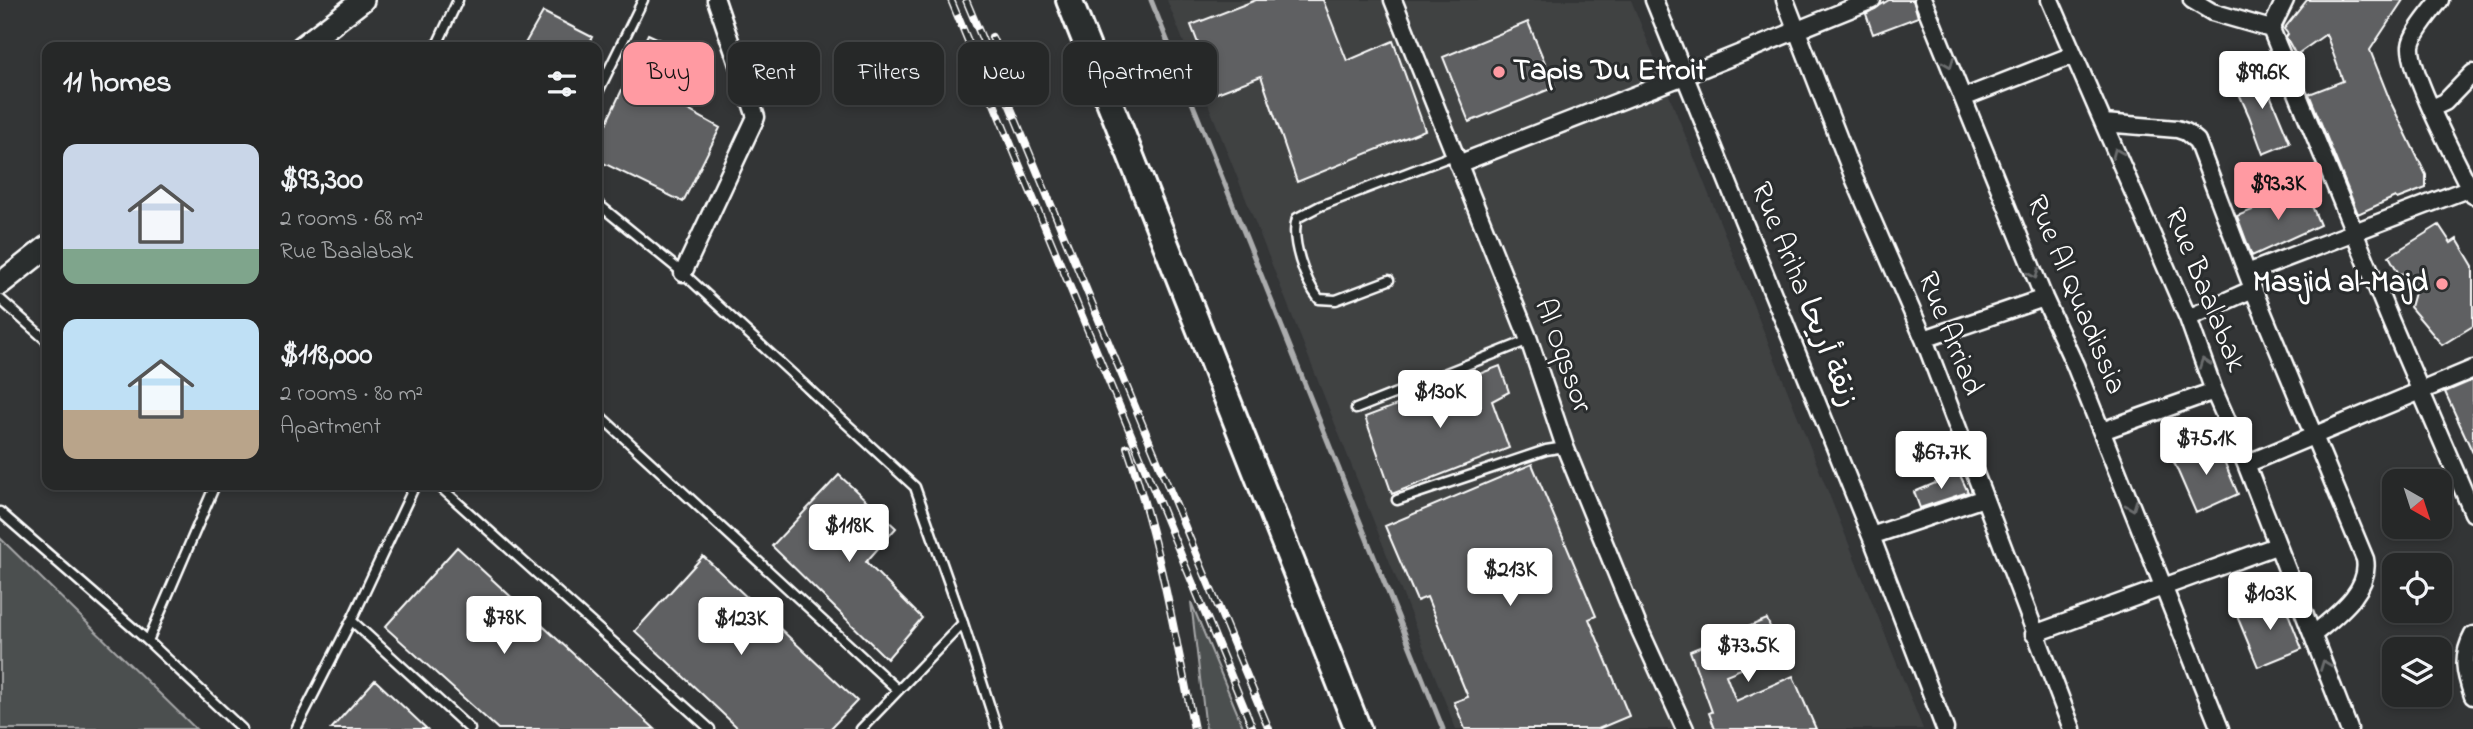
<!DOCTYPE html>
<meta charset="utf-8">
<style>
body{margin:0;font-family:"Indie Flower","Playpen Sans Arabic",sans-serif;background:#2e3030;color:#f1f3f6;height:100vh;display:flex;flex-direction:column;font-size:26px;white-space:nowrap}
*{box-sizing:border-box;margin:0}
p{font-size:23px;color:#a4a6a8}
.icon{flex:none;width:38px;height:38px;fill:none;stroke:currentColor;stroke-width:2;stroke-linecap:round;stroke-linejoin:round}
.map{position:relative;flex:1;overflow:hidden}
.drawer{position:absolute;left:42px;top:42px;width:560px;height:448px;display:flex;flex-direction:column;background:#262828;border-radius:14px;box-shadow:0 4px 10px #0003,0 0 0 2px #424445}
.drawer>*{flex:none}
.banner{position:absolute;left:623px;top:42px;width:665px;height:63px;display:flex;gap:14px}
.needle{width:46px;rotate:141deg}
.tools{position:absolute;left:2382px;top:469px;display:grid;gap:14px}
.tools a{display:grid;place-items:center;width:70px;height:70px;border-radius:14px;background:#262828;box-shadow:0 4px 10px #0003,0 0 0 2px #424445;font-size:35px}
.price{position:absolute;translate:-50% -60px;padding:0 16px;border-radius:7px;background:#fff;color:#222;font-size:23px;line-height:46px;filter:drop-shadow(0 2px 4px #0008)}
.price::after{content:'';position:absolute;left:50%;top:42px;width:21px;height:16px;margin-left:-10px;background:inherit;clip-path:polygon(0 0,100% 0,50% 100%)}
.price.selected{background:#ff9aa2;color:#111}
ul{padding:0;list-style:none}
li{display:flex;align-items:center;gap:21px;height:175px;padding:0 21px}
li span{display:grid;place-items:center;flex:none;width:196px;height:140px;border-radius:14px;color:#555}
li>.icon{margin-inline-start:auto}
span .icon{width:84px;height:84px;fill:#fffc;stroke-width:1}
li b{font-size:30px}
h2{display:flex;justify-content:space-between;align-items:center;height:84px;padding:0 21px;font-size:30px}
.chip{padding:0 24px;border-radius:14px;background:#262828;box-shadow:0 4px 10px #0003,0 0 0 2px #424445;font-size:24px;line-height:63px}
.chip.selected{background:#ff9aa2;color:#111}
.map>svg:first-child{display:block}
.built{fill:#404243}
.green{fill:#4c4f50;stroke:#a6a7a8;stroke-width:2}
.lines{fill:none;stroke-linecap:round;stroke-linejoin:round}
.stream{stroke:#abacad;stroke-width:5}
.building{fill:#5f6162;stroke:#fff;stroke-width:2}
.lane-casing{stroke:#fff;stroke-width:13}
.street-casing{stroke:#fff;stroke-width:21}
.secondary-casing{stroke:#fff;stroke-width:26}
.primary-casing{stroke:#fff;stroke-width:30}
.lane{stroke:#2a2d2e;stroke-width:8}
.street{stroke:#2a2d2e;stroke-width:16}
.secondary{stroke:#2a2d2e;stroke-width:21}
.primary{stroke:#2a2d2e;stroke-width:24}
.rail-casing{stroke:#fff;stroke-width:8}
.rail{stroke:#2a2d2e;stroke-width:5;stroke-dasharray:16;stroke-linecap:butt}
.oneway{stroke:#6a6c6d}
.poi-dot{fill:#ff9aa2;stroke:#2a2d2e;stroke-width:2.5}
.labels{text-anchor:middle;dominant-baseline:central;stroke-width:6;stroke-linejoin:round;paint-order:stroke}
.poi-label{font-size:30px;font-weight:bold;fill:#fff;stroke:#2a2d2e;text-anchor:start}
.street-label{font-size:30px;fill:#fff;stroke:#2a2d2e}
</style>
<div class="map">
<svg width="2473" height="729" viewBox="0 0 2473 729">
<rect width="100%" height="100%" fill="#333536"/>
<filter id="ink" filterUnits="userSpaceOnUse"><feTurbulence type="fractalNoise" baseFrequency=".0143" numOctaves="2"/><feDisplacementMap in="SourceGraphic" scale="14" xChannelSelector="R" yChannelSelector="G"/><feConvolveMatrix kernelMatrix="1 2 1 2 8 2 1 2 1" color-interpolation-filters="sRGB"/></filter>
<g filter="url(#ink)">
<path class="built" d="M1167,0H1631L1923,729H1456Z"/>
<path class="green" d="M0,538L196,729H0Z
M1191,602L1244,729H1206Z"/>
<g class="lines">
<path class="stream" d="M1151,0L1443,729"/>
</g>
<path class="building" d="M1256,0H1323L1347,61L1393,41L1425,130L1297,182L1261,76L1217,93L1191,25Z
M1889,0H1913L1918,17L1873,34L1866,14Z
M2307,0H2403L2370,50L2391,103L2426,175V188L2397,199L2395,197L2358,214L2309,94L2343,81L2326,34L2296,55L2286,37L2288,34L2284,29Z
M543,12L592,37L587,47H523Z
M1528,22L1555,87L1469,122L1443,57Z
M648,34L696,56L676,103L720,128L683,202L597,160V143Z
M2259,68L2290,143L2263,154L2249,116L2233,80Z
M2305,189L2320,225L2252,256L2237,216Z
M2439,225L2451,243L2457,239L2473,266V326L2442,345L2410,307L2415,289L2405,273L2399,274L2389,256Z
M1500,366L1509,392L1492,401L1509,448L1392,494L1365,417Z
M2473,380V453L2445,392Z
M2216,442L2238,494L2196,513L2173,460Z
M1532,464L1596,616L1589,619L1629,716L1598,729H1465L1454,702L1468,697L1427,597L1417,601L1385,526Z
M1959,473L1968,492L1920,508L1914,492Z
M839,475L896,528L866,562L922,618L887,659L772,546Z
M457,547L655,729H498L385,627Z
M703,556L857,701L830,729H739L635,631Z
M2282,598L2302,649L2258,667L2237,616Z
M1767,619L1780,653L1726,675L1736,701L1793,676L1816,729H1715L1709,713L1712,712L1690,651Z
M375,680L427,729H331Z"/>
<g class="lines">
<defs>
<path id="lane" d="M436,47L458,0
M597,94L643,0
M597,203L683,273L915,487L963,623L997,729
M1389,280L1336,300L1319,299C1305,281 1290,240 1297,218L1320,206L1454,155
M0,299L47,341
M1356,409L1529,340
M597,413L898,690
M438,485L710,729
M1397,500L1546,450L1565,447
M0,512L148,641L242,729
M352,621L470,729
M148,641L215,485
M296,729L354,615L415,485
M861,729L963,623"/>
<path id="street" d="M1393,0L1529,340L1565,447L1638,626L1685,729
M1654,0L1871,536L1945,729
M1785,0L1854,178L1924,339L2072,729
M1923,0L2044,298L2075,365L2220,729
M2050,0L2188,318L2214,391L2246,464L2349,729
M2192,0L2212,12L2271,29
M2440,0C2432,11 2412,33 2411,46C2409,73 2459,166 2473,195
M2271,29L2391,322L2473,513
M2271,29L2285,0
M1963,98L2073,55
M2432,108L2445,102L2473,73
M2104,123L2177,129L2186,132L2197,141L2253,289L2365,559C2371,591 2335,616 2313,635
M1458,164L1684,76L1872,0
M683,273L756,117L716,0
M2247,273L2470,188
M2188,318L2253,289
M1924,339L2044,298
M2102,431L2214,391
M2246,464L2473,369
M1871,536L1984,498
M2034,634L2276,546
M2473,635C2461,657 2465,673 2473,696"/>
<path id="secondary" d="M302,47L363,0
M0,284L47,247"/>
<path id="primary" d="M1069,0L1358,729"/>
</defs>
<use href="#lane" class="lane-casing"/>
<use href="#street" class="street-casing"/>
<use href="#secondary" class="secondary-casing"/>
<use href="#primary" class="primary-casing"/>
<use href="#lane" class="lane"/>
<use href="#street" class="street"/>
<use href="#secondary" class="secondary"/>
<use href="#primary" class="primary"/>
<defs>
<path id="rail" d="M951,0L1253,729
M966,0L1269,729
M992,37L1018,98
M1127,447C1158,538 1175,634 1194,729"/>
</defs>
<use href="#rail" class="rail-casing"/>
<use href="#rail" class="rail"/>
</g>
<defs><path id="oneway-chevron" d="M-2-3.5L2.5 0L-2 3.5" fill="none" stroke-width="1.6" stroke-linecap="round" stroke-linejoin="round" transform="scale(1.75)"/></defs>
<g class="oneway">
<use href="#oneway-chevron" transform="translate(1949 63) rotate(68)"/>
<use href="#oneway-chevron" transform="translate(2117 153) rotate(-113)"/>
<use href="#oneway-chevron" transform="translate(2034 274) rotate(68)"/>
<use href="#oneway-chevron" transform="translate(2204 363) rotate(-110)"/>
<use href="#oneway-chevron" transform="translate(2132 506) rotate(69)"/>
<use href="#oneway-chevron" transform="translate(2325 665) rotate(-111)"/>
</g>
</g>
<g class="poi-dot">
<circle cx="1499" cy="72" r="7"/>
<circle cx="2442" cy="284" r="7"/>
</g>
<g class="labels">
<g class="poi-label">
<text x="1513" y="72">Tapis Du Etroit</text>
<text x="2428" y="284" text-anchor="end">Masjid al-Majd</text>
</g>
<g class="street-label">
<text transform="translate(2204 290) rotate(68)">Rue Baalabak</text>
<text transform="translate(1803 295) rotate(68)">Rue Ariha زنقة أريحا</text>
<text transform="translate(2075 295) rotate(67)">Rue Al Quadissia</text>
<text transform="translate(1949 334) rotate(68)">Rue Arriad</text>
<text transform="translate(1562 356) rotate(70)">Al Oqssor</text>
</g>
</g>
</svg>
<div class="tools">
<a><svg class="needle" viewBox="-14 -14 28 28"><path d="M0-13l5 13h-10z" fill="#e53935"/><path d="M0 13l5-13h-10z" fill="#a4a6a8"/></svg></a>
<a><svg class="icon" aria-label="locate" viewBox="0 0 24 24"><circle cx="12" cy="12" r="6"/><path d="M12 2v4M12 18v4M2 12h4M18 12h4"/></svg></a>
<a><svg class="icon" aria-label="layers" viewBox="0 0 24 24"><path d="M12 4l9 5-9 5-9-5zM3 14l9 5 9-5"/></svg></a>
</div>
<b class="price" style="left:2262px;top:111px">$99.6K</b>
<b class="price selected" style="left:2278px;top:222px">$93.3K</b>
<b class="price" style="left:1440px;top:430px">$130K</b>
<b class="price" style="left:2206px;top:477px">$75.1K</b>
<b class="price" style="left:1941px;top:491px">$67.7K</b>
<b class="price" style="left:849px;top:564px">$118K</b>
<b class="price" style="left:1510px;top:608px">$213K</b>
<b class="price" style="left:2270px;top:632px">$103K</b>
<b class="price" style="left:504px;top:656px">$78K</b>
<b class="price" style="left:741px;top:657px">$123K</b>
<b class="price" style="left:1748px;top:684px">$73.5K</b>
<div class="banner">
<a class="chip selected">Buy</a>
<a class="chip">Rent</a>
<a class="chip">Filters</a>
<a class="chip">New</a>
<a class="chip">Apartment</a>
</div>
<section class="drawer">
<h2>11 homes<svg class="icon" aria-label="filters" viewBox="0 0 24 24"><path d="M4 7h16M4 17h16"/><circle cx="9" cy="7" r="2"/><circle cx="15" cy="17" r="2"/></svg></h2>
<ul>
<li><span style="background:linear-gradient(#c9d6e8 75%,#7fa58c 0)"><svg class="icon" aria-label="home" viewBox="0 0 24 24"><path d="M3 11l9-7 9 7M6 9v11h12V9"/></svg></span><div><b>$93,300</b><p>2 rooms · 68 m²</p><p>Rue Baalabak</p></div></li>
<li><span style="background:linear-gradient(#bfe0f5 65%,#b9a48a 0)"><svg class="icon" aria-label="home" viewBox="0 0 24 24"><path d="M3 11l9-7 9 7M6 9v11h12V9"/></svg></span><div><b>$118,000</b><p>2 rooms · 80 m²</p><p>Apartment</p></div></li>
</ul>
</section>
</div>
